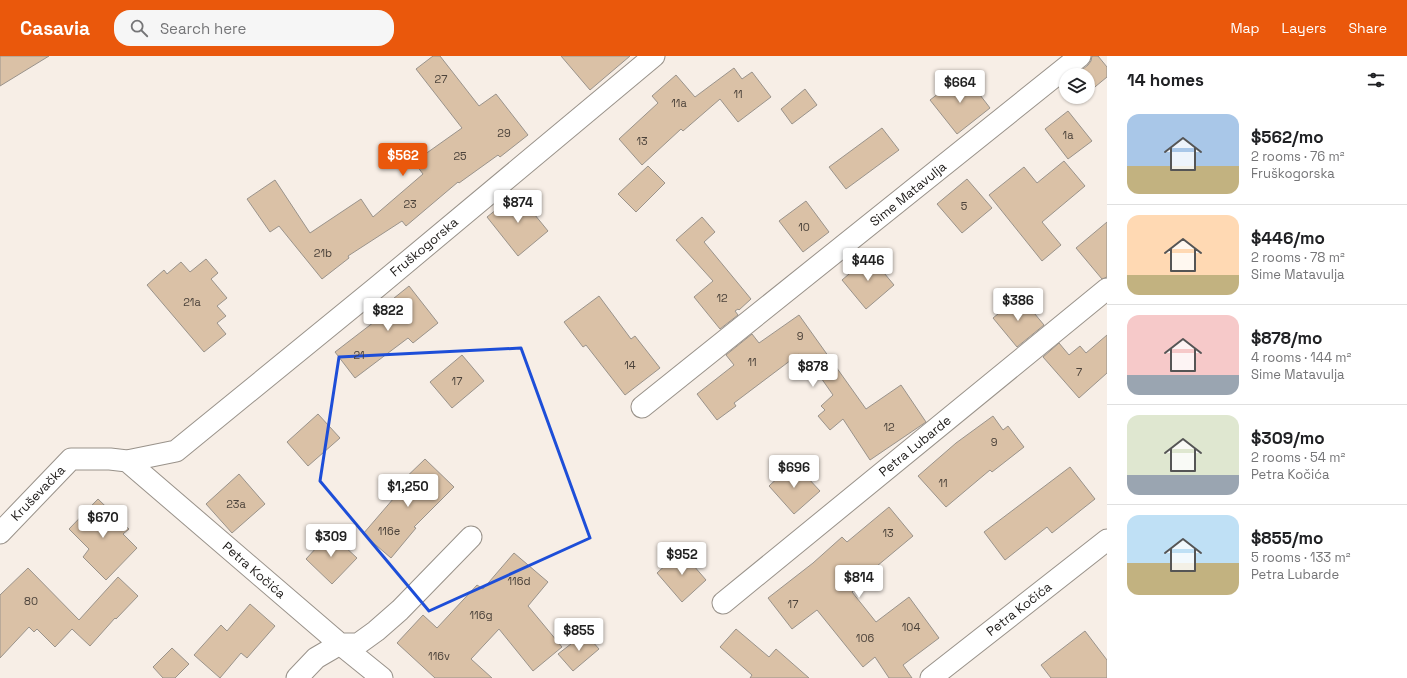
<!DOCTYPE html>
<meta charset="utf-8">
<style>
body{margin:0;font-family:"Space Grotesk",sans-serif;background:#f6f6f6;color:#202124;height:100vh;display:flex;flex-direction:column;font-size:15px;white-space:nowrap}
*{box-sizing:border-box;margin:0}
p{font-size:13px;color:#757577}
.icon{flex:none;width:22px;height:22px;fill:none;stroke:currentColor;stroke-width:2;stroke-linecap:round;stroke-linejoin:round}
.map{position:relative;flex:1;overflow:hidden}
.panel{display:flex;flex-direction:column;background:#fff;width:300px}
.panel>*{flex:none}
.tools{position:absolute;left:1059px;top:12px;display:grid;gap:8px}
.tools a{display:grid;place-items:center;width:36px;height:36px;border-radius:50%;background:#fff;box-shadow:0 1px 3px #0004;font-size:20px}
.price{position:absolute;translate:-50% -34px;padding:0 9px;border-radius:4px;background:#fff;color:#222;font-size:13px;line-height:26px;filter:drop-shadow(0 1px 2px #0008)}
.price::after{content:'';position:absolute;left:50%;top:24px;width:12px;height:9px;margin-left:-6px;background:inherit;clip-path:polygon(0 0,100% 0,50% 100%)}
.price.selected{background:#ea580c;color:#fff}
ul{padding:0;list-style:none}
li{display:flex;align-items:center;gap:12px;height:100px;padding:0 20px}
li+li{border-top:1px solid #e0e0e0}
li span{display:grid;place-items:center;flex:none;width:112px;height:80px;border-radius:12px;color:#555}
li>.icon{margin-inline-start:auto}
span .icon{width:48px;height:48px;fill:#fffc;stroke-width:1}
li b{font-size:17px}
h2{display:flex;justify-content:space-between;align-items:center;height:48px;padding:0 20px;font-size:17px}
header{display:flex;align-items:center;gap:24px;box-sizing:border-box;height:56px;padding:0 20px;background:#ea580c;color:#fff}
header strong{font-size:19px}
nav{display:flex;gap:22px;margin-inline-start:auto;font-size:14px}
.search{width:280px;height:36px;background:#f6f6f6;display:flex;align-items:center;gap:10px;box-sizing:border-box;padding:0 14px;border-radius:16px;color:#757577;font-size:15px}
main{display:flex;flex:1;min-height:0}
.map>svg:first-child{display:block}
.building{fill:#dac1a6;stroke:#9a938b}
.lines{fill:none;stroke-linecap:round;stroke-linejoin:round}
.street-casing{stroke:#99928a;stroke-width:23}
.street{stroke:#fff;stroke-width:21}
.marked{fill:none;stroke:#1d4ed8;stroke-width:3;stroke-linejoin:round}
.labels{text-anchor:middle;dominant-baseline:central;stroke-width:3;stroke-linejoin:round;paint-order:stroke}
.number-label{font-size:11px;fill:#4b423a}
.street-label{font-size:13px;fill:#1b1816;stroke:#fff}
</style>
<header>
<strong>Casavia</strong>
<div class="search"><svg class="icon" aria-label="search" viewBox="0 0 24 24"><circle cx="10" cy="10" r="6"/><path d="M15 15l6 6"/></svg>Search here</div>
<nav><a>Map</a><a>Layers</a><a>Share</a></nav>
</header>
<main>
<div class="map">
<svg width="1107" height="622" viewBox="0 0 1107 622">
<rect width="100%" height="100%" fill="#f7eee6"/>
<path class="building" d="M0,0H49L0,30Z
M433,0H440L479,50L496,38L528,79L500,101L498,99L459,127L458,126L406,170L402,165L348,200L349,202L322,223L279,170L270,176L247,143L275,124L310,177L361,143L373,161L423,118L414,106L462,72L416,13Z
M561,0H630L590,34Z
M1092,0H1098L1107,11V21L1090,35L1088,32V19L1077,18L1088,9L1091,5Z
M734,12L742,23L752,16L771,41L738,66L720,43L683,75L681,73L642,109L619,83L658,47L652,40L676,19L695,41Z
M964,18L990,52L957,78L930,44Z
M805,33L817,49L792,68L781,53Z
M1068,55L1092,85L1068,103L1045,73Z
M882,72L899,94L846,133L829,111Z
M1064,105L1085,130L1042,166L1061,189L1042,205L989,139L1024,111L1037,127Z
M648,110L665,127L636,156L618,138Z
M967,123L992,152L962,177L937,148Z
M517,137L548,175L518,200L487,161Z
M806,145L829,176L803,196L779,165Z
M702,161L715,176L704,186L751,243L739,254L738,253L735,255L738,259L720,273L694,241L713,225L676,184Z
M1107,166V221L1102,223L1076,192Z
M870,200L894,229L866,253L842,224Z
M206,203L218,217L211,223L227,242L217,250L226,260L217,267L226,278L204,296L147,229L164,214L167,218L181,206L190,216Z
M409,230L438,267L413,287L408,282L355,322L335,296L387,256L383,251Z
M599,240L631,283L635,280L660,312L625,339L586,289L583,291L564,266Z
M1020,240L1044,269L1017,291L993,262Z
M799,259L866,353L901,329L926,366L870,404L843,363L830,374L818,360L825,354L821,350L833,339L805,299L802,301L799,298L734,347L736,350L717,364L697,338L734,309L726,299L752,278L759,287Z
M1107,279V317L1079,342L1043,301L1059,287L1069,299L1080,290L1086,297Z
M462,299L484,325L452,352L430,326Z
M318,358L340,382L308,410L287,386Z
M993,360L1003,374L1008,370L1024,391L992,416L990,414L946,451L918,420L956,387Z
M425,403L454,431L414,471L416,472L391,502L363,478L400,435L396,431Z
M794,407L820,435L794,458L769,430Z
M1070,411L1095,443L1052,477L1047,471L1005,504L984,476Z
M239,418L265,448L232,477L206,448Z
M98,443L129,473L123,478L137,492L106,524L83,501L89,493L69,473Z
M889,451L913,480L871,515L873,517L852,536L876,566L909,541L939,582L903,609L912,622H889L875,601L863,611L817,554L792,573L768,542L813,507L842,481L847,486Z
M330,477L357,502L332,528L306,503Z
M681,495L706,524L682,546L657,517Z
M514,497L548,526L528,550L562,591L533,615L499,573L471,603L492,622H435L397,587L423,559L437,572L477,529L483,533Z
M28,512L79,564L118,521L138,540L116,563L115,562L90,590L72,573L55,591L37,573L34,576L29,571L0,602V539Z
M250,548L275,570L247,602L241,597L220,622L194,599L221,569L227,575Z
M736,573L769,601L776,593L809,622H750L752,619L720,591Z
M1085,575L1107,604V622H1051L1041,609Z
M585,577L599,593L573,615L558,598Z
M172,592L189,608L175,622H163L153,611Z"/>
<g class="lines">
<defs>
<path id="street" d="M642,351L1080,0
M127,405L340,588L382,622
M0,477L71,403H110L127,405L176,395L377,231L654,0
M723,547L1107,233
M340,588H358L376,575L400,554L471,481
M297,622L316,602L340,588
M931,622L1107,484"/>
</defs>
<use href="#street" class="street-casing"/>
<use href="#street" class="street"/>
</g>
<path class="marked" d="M521,292L590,482L429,555L320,425L339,301Z"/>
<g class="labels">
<g class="number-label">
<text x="441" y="23">27</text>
<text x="738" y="38">11</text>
<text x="679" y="47">11a</text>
<text x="504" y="77">29</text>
<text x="1068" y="79">1a</text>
<text x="642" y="85">13</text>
<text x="460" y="100">25</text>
<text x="410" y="148">23</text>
<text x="964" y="150">5</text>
<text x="804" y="171">10</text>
<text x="323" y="197">21b</text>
<text x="722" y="242">12</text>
<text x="192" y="246">21a</text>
<text x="800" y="280">9</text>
<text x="359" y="299">21</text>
<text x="752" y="306">11</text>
<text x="630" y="309">14</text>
<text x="1079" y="316">7</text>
<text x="457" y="325">17</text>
<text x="889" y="371">12</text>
<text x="994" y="386">9</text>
<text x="943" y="427">11</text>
<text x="236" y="448">23a</text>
<text x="389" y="475">116e</text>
<text x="888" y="477">13</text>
<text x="519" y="525">116d</text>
<text x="31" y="545">80</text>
<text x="793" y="548">17</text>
<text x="481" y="559">116g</text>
<text x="911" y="571">104</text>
<text x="865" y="582">106</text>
<text x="439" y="600">116v</text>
</g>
<g class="street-label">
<text transform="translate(908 138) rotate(-39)">Sime Matavulja</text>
<text transform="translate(424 191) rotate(-40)">Fruškogorska</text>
<text transform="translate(915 390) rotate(-39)">Petra Lubarde</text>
<text transform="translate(38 437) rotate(-46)">Kruševačka</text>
<text transform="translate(254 514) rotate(41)">Petra Kočića</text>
<text transform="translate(1019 553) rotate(-38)">Petra Kočića</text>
</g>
</g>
</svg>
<div class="tools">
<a><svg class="icon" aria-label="layers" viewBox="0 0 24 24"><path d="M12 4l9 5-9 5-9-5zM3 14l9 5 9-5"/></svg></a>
</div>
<b class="price" style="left:960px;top:48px">$664</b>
<b class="price selected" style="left:403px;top:121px">$562</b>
<b class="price" style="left:518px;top:168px">$874</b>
<b class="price" style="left:868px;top:226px">$446</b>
<b class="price" style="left:1018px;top:266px">$386</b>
<b class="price" style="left:388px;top:276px">$822</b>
<b class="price" style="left:813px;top:332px">$878</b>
<b class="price" style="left:794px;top:433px">$696</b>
<b class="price" style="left:408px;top:452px">$1,250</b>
<b class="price" style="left:103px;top:483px">$670</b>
<b class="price" style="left:331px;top:502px">$309</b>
<b class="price" style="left:682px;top:520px">$952</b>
<b class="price" style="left:859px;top:543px">$814</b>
<b class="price" style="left:579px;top:596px">$855</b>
</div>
<section class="panel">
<h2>14 homes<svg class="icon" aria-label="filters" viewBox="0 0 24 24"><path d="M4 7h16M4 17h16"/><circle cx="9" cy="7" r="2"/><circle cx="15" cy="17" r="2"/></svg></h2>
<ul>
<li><span style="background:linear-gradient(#a9c7e8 65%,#c2b280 0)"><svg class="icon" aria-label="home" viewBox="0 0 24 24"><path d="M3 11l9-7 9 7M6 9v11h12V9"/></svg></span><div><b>$562/mo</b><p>2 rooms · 76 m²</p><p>Fruškogorska</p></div></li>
<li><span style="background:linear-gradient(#ffd9b3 75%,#c2b280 0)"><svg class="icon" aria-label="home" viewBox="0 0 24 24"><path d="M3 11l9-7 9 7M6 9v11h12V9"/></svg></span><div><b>$446/mo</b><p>2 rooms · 78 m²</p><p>Sime Matavulja</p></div></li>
<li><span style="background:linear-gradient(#f6c9c9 75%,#9aa5b1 0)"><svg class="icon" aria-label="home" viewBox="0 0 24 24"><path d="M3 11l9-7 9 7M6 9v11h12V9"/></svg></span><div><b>$878/mo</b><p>4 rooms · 144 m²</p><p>Sime Matavulja</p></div></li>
<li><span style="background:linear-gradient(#dfe7d0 75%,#9aa5b1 0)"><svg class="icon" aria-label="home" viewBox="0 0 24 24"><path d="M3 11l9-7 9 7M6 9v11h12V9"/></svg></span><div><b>$309/mo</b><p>2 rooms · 54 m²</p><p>Petra Kočića</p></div></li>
<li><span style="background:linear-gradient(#bfe0f5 60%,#c2b280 0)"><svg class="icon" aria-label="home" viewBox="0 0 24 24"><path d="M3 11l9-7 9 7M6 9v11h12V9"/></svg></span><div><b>$855/mo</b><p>5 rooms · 133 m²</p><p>Petra Lubarde</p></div></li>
</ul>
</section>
</main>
